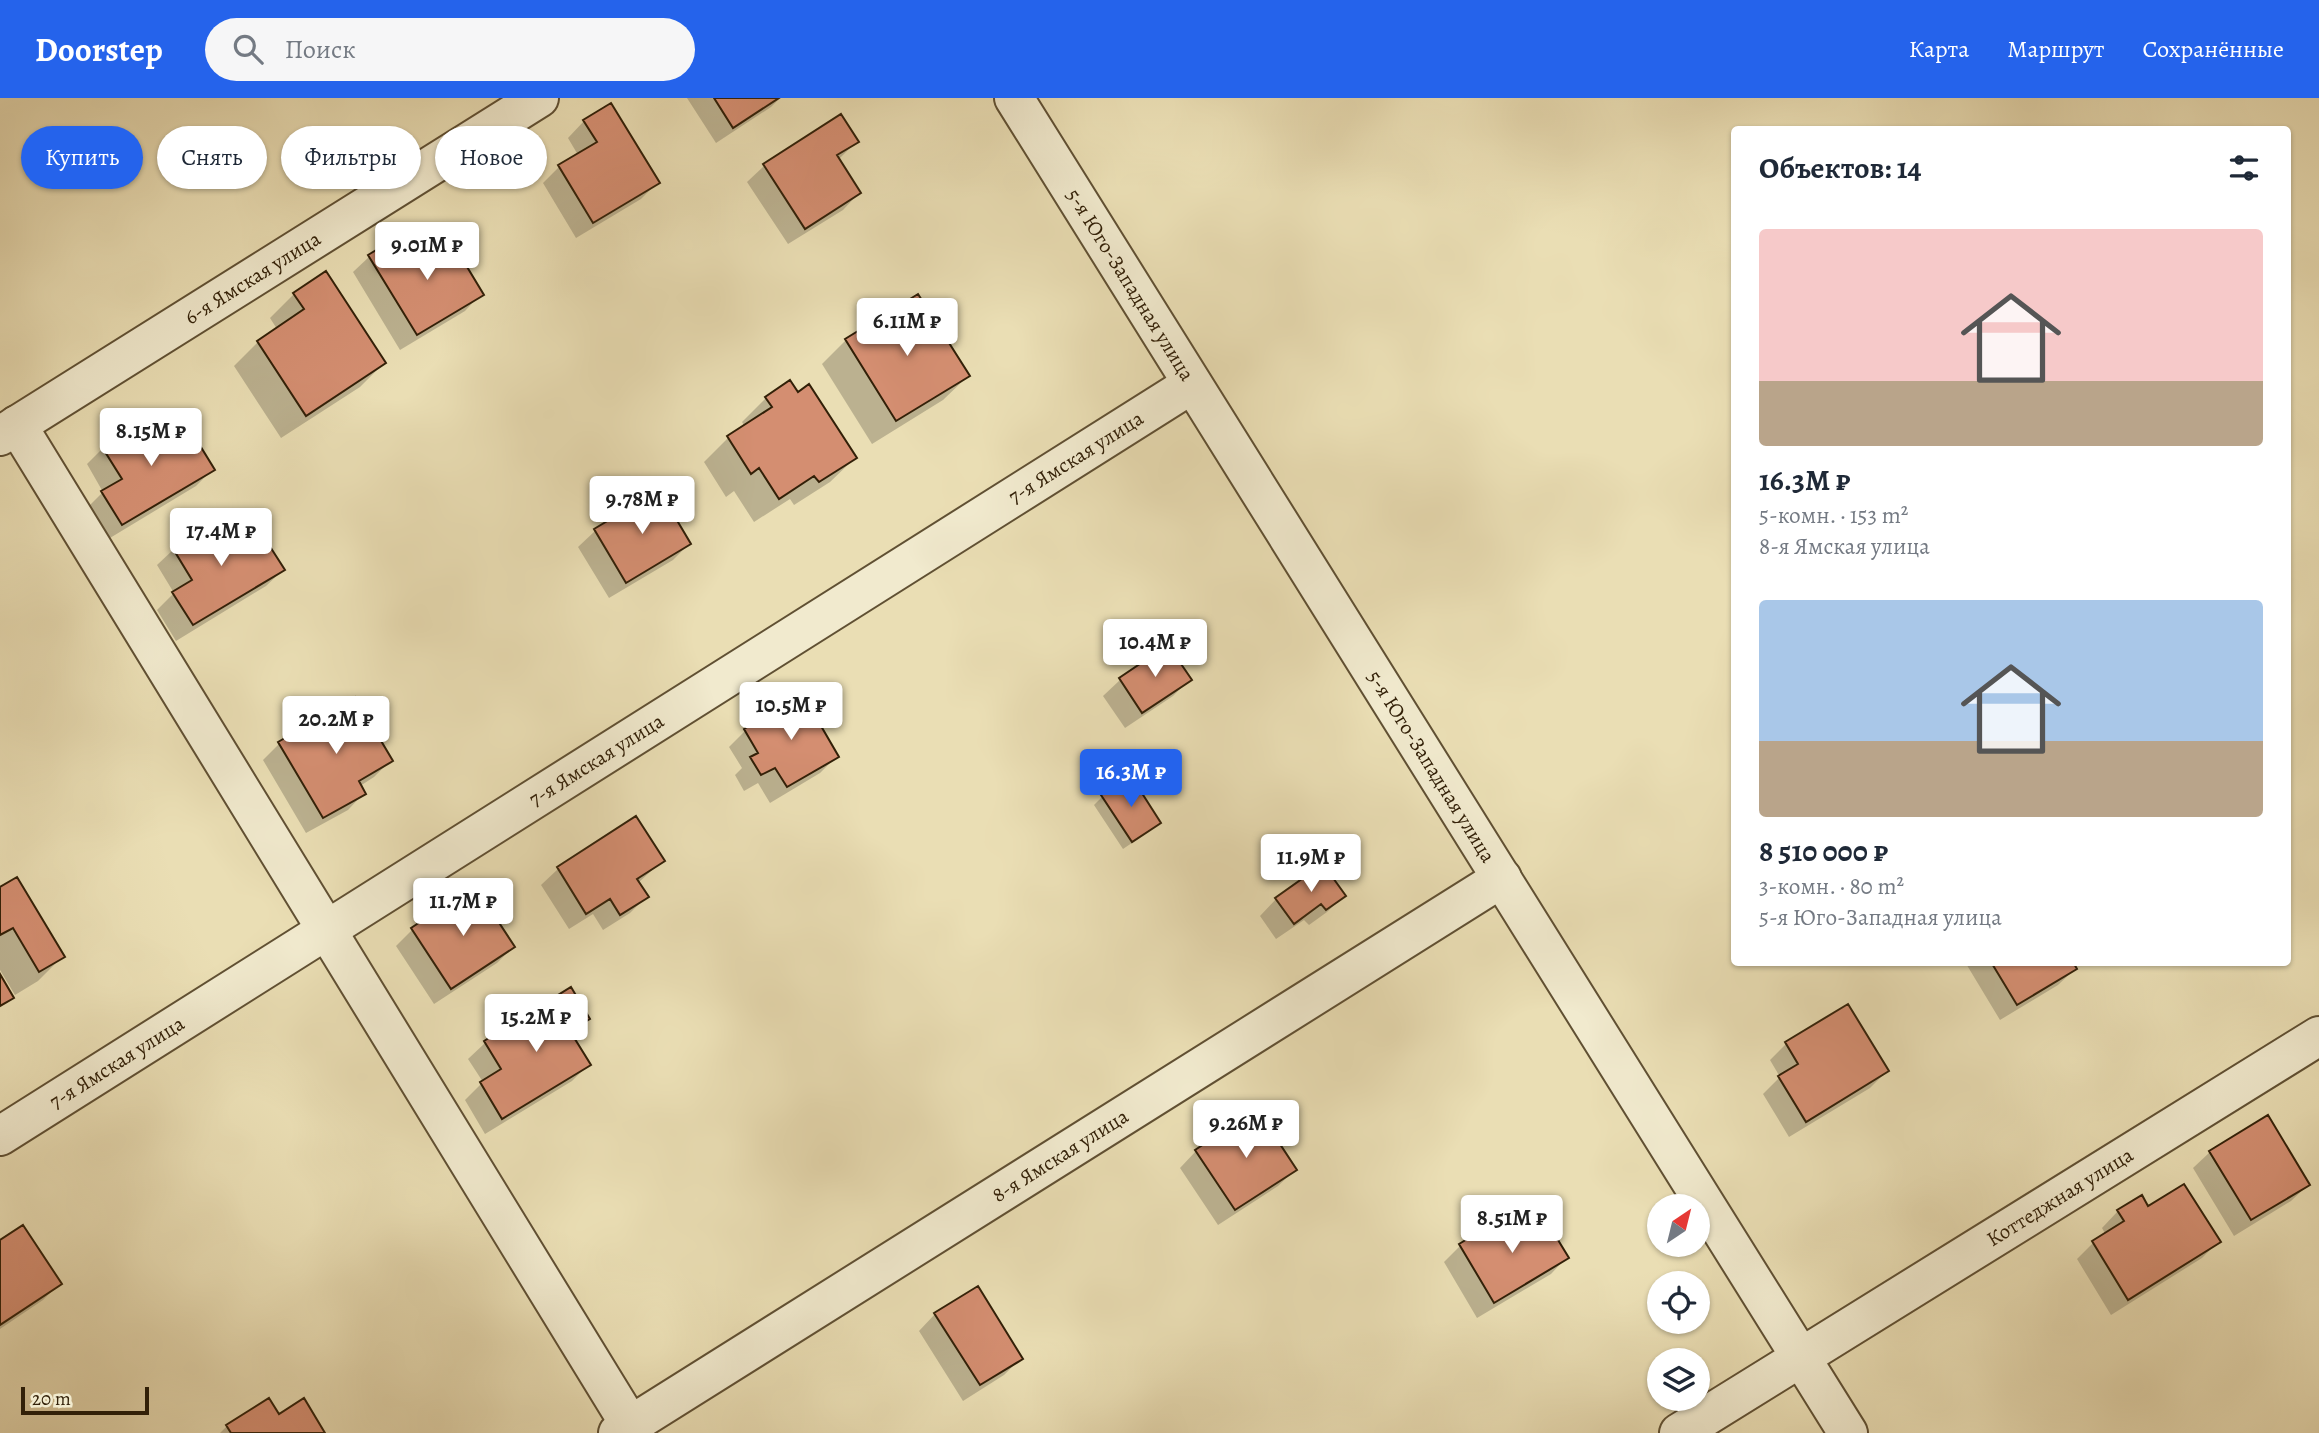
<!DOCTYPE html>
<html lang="ru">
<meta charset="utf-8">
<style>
body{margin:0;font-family:Alegreya,serif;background:#f6f6f7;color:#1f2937;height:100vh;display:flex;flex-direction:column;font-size:26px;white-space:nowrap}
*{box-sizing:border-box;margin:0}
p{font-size:23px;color:#747a83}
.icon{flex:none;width:38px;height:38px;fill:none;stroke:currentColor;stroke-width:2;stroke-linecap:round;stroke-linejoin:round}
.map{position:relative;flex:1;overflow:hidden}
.drawer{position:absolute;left:1731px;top:28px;width:560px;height:840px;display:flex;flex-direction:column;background:#fff;border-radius:7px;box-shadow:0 2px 5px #0004}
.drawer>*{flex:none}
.guide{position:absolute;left:21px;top:28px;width:665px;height:63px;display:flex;gap:14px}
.needle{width:46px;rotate:35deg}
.controls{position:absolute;left:1647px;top:1096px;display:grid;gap:14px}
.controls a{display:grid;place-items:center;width:63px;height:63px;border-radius:50%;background:#fff;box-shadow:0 2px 5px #0004;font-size:35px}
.scale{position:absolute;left:21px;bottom:18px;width:128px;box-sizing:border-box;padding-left:7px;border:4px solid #322008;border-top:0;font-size:19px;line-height:24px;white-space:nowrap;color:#322008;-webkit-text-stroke:5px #f1eace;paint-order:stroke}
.price{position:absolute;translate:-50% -60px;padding:0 16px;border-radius:7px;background:#fff;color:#222;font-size:23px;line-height:46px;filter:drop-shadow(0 2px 4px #0008)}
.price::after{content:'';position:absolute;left:50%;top:42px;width:21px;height:16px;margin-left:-10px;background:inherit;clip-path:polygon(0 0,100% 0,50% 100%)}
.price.selected{background:#2563eb;color:#fff}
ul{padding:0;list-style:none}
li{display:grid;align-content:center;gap:14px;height:371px;padding:0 28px}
li span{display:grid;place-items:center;height:217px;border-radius:7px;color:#555}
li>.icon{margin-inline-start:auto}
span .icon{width:126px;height:126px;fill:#fffc;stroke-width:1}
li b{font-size:30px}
h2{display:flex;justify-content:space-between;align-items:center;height:84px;padding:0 28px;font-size:30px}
.pill{padding:0 24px;border-radius:32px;background:#fff;box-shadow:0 2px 5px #0004;font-size:24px;line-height:63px}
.pill.selected{background:#2563eb;color:#fff}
header{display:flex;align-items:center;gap:42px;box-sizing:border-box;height:98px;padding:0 35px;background:#2563eb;color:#fff}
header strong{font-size:33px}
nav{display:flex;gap:38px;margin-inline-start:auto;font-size:24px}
.search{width:490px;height:63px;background:#f6f6f7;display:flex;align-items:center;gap:18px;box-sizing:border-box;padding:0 24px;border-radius:38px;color:#747a83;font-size:26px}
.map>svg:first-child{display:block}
.shadow{fill:#0003}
.building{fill:#d48e71;stroke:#322008;stroke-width:2}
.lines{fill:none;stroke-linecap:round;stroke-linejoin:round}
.minor-casing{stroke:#605033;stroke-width:42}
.minor{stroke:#f1eace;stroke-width:38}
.labels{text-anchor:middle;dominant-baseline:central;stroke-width:5;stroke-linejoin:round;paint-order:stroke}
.street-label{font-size:21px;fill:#322008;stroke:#f1eace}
</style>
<header>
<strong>Doorstep</strong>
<div class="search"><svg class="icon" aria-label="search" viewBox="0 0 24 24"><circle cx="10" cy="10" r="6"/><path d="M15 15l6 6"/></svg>Поиск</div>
<nav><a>Карта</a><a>Маршрут</a><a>Сохранённые</a></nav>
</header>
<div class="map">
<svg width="2319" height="1335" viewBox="0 0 2319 1335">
<rect width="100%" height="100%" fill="#eadeb4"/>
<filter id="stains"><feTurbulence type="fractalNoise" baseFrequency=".00286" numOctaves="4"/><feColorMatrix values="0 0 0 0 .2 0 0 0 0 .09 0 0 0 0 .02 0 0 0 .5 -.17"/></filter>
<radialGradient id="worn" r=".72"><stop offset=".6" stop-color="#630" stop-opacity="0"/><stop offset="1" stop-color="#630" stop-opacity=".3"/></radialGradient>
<path class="shadow" d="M687,0H780L771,9L716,45Z
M841,18L857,43L838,62L859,95L843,112L788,146L747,84L764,68Z
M584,23L657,85L641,101L576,140L543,85L559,69L578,57L568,40Z
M370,158L410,165L481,196L465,213L400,252L353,174Z
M294,196L384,265L360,289L281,340L234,268L258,244L277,231L270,220Z
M846,242L968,278L943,302L872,346L822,266Z
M790,285L855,360L830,384L794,407L790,401L754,424L734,393L726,399L704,364L728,340L745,329L742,324L766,300Z
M103,350L186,356L212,372L196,388L105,443L86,411L103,394L87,366Z
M658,394L689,446L673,462L609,500L578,449L595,433Z
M174,451L256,457L283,472L266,488L176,543L157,512L174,495L157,467Z
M1167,550L1189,582L1173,598L1125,630L1103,598L1120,582Z
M745,633L837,658L820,675L770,705L758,685L744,693L735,677L742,670L729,649Z
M279,646L390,663L374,679L360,688L364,695L348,712L306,735L263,662Z
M1102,699L1159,725L1151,732L1123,751L1094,707Z
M635,721L662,763L638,785L646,799L630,815L603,832L593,816L569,831L541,787L558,771Z
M0,791L62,859L38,883L15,897L0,872Z
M1344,798L1327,814L1309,827L1304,822L1276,841L1260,818L1276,801Z
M412,832L513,849L497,865L434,906L396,848Z
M1965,864H2071L2075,871L2058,887L2000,922Z
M570,892L588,921L571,938L589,966L572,983L485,1036L465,1002L483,984L468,961L485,945Z
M1786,946L1887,973L1870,990L1789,1039L1763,996L1780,979L1770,962Z
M1196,1053L1295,1072L1278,1088L1218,1127L1180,1070Z
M2210,1054L2308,1087L2291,1103L2234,1138L2193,1070Z
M2148,1111L2218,1144L2202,1160L2111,1217L2077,1161L2093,1145L2106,1137L2102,1130L2118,1113Z
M0,1144L59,1186L43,1202L0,1231Z
M1460,1148L1567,1159L1551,1176L1477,1220L1444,1164Z
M935,1216L1021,1260L1004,1277L963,1303L919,1233Z
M269,1303L278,1318L323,1335H220L227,1328Z"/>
<path class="building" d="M714,0H779L733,30Z
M611,5L660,85L593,125L558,67L597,44L583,22Z
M841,16L859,44L837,57L861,95L805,131L763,66Z
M449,139L484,197L417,237L368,157L396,140L410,162Z
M326,173L386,265L306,318L257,243L304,211L293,195Z
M918,196L970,278L896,323L845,241Z
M790,282L798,294L809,286L857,360L819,384L814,378L779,401L759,370L751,376L727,338L772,309L765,299Z
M162,313L186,354L199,346L215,372L122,427L101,393L122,381L102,349Z
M659,392L691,446L626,485L594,431Z
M232,413L256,454L269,447L285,472L193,527L172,494L192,482L172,449Z
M1168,547L1192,582L1142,615L1119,580Z
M803,597L839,659L787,689L775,670L761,677L750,659L758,655L744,631Z
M355,599L393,663L359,683L366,696L323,720L278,644Z
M1131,678L1161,725L1132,744L1101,697Z
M636,718L665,763L637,781L649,799L620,817L610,801L586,816L557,769Z
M1323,766L1346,798L1326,812L1321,806L1294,826L1275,800Z
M17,779L65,859L39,874L13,830L0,837V789Z
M475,788L515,849L451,891L411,830Z
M1991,864H2073L2077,871L2017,907Z
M0,876L14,900L0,908Z
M571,889L590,921L570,933L591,967L502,1021L480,984L501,971L484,943Z
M1848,906L1889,973L1806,1024L1778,978L1798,966L1785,944Z
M1257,1011L1297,1072L1235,1112L1195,1052Z
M2268,1017L2310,1087L2251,1122L2209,1053Z
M2184,1086L2221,1144L2128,1202L2092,1143L2124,1123L2117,1112L2142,1097L2148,1108Z
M1509,1116L1519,1134L1544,1119L1569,1160L1494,1205L1459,1146Z
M23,1127L62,1186L0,1227V1142Z
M978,1188L1023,1261L980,1287L934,1215Z
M269,1300L279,1316L304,1300L325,1335H231L226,1327Z"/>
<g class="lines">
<defs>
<g id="minor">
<path id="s1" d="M1014,0L1848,1335"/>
<path d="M17,327L635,1335"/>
<path id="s2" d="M0,338L539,0"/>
<path id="s3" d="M0,1038L1192,286"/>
<path id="s4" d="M618,1335L1502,780"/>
<path id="s5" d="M1679,1335L2319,938"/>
</g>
</defs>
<use href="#minor" class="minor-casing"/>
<use href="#minor" class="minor"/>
</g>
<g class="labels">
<g class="street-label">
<text stroke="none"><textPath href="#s2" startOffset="298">6-я Ямская улица</textPath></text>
<text stroke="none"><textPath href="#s1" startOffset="220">5-я Юго-Западная улица</textPath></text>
<text stroke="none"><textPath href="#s3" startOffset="1272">7-я Ямская улица</textPath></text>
<text stroke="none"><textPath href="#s3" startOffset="705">7-я Ямская улица</textPath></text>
<text stroke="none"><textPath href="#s1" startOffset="788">5-я Юго-Западная улица</textPath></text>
<text stroke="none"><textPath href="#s3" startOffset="138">7-я Ямская улица</textPath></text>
<text stroke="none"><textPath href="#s4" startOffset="522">8-я Ямская улица</textPath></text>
<text stroke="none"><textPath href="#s5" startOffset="448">Коттеджная улица</textPath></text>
</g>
</g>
<rect width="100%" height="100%" filter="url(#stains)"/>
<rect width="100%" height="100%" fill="url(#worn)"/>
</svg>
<div class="controls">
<a><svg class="needle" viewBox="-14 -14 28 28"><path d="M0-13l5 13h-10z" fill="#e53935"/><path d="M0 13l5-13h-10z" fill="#747a83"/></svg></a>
<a><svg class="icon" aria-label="locate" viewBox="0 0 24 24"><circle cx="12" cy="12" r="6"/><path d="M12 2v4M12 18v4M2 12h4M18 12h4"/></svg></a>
<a><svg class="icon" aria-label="layers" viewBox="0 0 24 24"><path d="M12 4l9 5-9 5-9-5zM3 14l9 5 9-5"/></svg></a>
</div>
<div class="scale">20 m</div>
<b class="price" style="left:427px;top:184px">9.01M ₽</b>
<b class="price" style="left:907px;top:260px">6.11M ₽</b>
<b class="price" style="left:151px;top:370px">8.15M ₽</b>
<b class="price" style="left:642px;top:438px">9.78M ₽</b>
<b class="price" style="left:221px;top:470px">17.4M ₽</b>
<b class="price" style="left:1155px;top:581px">10.4M ₽</b>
<b class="price" style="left:791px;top:644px">10.5M ₽</b>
<b class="price" style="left:336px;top:658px">20.2M ₽</b>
<b class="price selected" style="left:1131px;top:711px">16.3M ₽</b>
<b class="price" style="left:1311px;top:796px">11.9M ₽</b>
<b class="price" style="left:463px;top:840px">11.7M ₽</b>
<b class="price" style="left:536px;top:956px">15.2M ₽</b>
<b class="price" style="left:1246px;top:1062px">9.26M ₽</b>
<b class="price" style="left:1512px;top:1157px">8.51M ₽</b>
<div class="guide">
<a class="pill selected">Купить</a>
<a class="pill">Снять</a>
<a class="pill">Фильтры</a>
<a class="pill">Новое</a>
</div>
<section class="drawer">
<h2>Объектов: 14<svg class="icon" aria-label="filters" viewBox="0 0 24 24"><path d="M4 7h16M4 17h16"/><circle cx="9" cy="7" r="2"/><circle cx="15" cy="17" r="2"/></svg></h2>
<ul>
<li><span style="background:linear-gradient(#f6c9c9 70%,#b9a48a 0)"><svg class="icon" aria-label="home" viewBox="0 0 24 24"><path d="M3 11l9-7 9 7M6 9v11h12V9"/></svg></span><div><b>16.3M ₽</b><p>5-комн. · 153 m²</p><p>8-я Ямская улица</p></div></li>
<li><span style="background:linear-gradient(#a9c7e8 65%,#b9a48a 0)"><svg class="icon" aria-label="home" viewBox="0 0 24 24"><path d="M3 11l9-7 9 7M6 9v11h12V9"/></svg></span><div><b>8 510 000 ₽</b><p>3-комн. · 80 m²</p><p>5-я Юго-Западная улица</p></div></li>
</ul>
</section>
</div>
